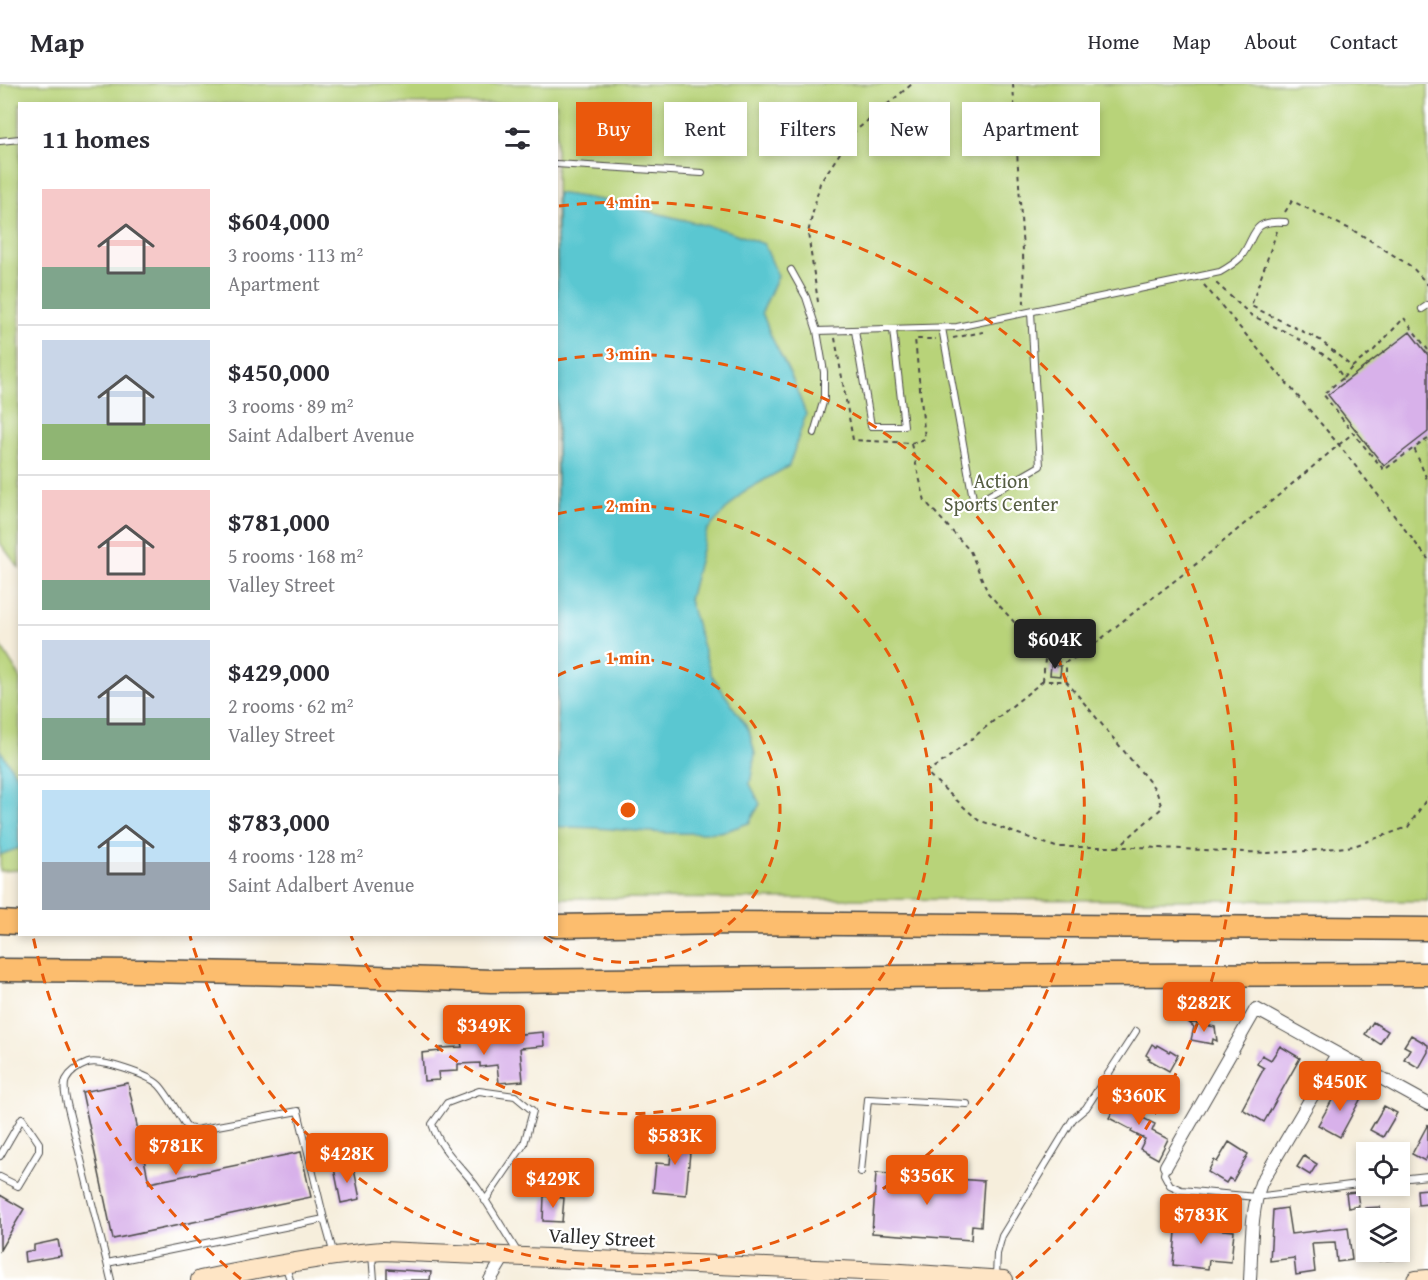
<!DOCTYPE html>
<meta charset="utf-8">
<style>
body{margin:0;font-family:"Gentium Book Plus",serif;background:#f2f2f3;color:#2b2b33;height:100vh;display:flex;flex-direction:column;font-size:22px;white-space:nowrap}
*{box-sizing:border-box;margin:0}
p{font-size:20px;color:#7c7c81}
.icon{flex:none;width:33px;height:33px;fill:none;stroke:currentColor;stroke-width:2;stroke-linecap:round;stroke-linejoin:round}
.map{position:relative;flex:1;overflow:hidden}
.details{position:absolute;left:18px;top:18px;width:540px;height:834px;display:flex;flex-direction:column;background:#fff;border-radius:0px;box-shadow:0 3px 9px #0003}
.details>*{flex:none}
.top-card{position:absolute;left:576px;top:18px;width:570px;height:54px;display:flex;gap:12px}
.buttons{position:absolute;left:1356px;top:1058px;display:grid;gap:12px}
.buttons a{display:grid;place-items:center;width:54px;height:54px;border-radius:0px;background:#fff;box-shadow:0 3px 9px #0003;font-size:30px}
.price{position:absolute;translate:-50% -51px;padding:0 14px;border-radius:6px;background:#ea580c;color:#fff;font-size:20px;line-height:39px;filter:drop-shadow(0 2px 3px #0008)}
.price::after{content:'';position:absolute;left:50%;top:36px;width:18px;height:14px;margin-left:-9px;background:inherit;clip-path:polygon(0 0,100% 0,50% 100%)}
.price.active{background:#222;color:#fff}
ul{padding:0;list-style:none}
li{display:flex;align-items:center;gap:18px;height:150px;padding:0 24px}
li+li{border-top:2px solid #e1e1e2}
li span{display:grid;place-items:center;flex:none;width:168px;height:120px;border-radius:0px;color:#555}
li>.icon{margin-inline-start:auto}
span .icon{width:72px;height:72px;fill:#fffc;stroke-width:1}
li b{font-size:26px}
h2{display:flex;justify-content:space-between;align-items:center;height:72px;padding:0 24px;font-size:26px}
.tag{padding:0 21px;border-radius:0px;background:#fff;box-shadow:0 3px 9px #0003;font-size:21px;line-height:54px}
.tag.active{background:#ea580c;color:#fff}
header{display:flex;align-items:center;gap:36px;box-sizing:border-box;height:84px;padding:0 30px;background:#fff;border-bottom:2px solid #e1e1e2}
header strong{font-size:28px}
nav{display:flex;gap:33px;margin-inline-start:auto;font-size:21px}
.map>svg:first-child{display:block}
.green{fill:#b8d379;stroke:#727f52;stroke-width:1.5}
.water{fill:#5ac7d1;stroke:#42797e;stroke-width:1.5}
.building{fill:#d8b1ea}
.lines{fill:none;stroke-linecap:round;stroke-linejoin:round}
.lane-casing{stroke:#494846;stroke-width:8}
.street-casing{stroke:#494846;stroke-width:14}
.secondary-casing{stroke:#494846;stroke-width:20}
.highway-casing{stroke:#494846;stroke-width:25}
.path{stroke:#494846;stroke-width:2;stroke-dasharray:4.5 4.5;stroke-linecap:butt}
.lane{stroke:#fff;stroke-width:6}
.street{stroke:#fff;stroke-width:12}
.secondary{stroke:#fee5c5;stroke-width:18}
.highway{stroke:#fcbd6e;stroke-width:22}
.ring{fill:none;stroke:#e8590c;stroke-width:3;stroke-dasharray:10 8}
.labels{text-anchor:middle;dominant-baseline:central;stroke-width:4.5;stroke-linejoin:round;paint-order:stroke}
.park-label{font-size:20px;fill:#555d42;stroke:#fff}
.street-label{font-size:20px;fill:#2b2b2b;stroke:#fff}
.centre{fill:#e8590c;stroke:#fff;stroke-width:3}
.ring-label{font-size:18px;text-anchor:middle;font-weight:bold;fill:#e8590c;stroke:#fff;stroke-width:4.5;stroke-linejoin:round;paint-order:stroke}
</style>
<header>
<strong>Map</strong>
<nav><a>Home</a><a>Map</a><a>About</a><a>Contact</a></nav>
</header>
<div class="map">
<svg width="1428" height="1196" viewBox="0 0 1428 1196">
<rect width="100%" height="100%" fill="#fff"/>
<filter id="ink" filterUnits="userSpaceOnUse"><feTurbulence type="fractalNoise" baseFrequency=".0167" numOctaves="2"/><feDisplacementMap in="SourceGraphic" scale="12" xChannelSelector="R" yChannelSelector="G"/><feConvolveMatrix kernelMatrix="1 2 1 2 8 2 1 2 1" color-interpolation-filters="sRGB"/></filter>
<filter id="wash" filterUnits="userSpaceOnUse"><feTurbulence type="fractalNoise" baseFrequency=".008" numOctaves="4" result="noise"/><feDisplacementMap in="SourceGraphic" scale="24" xChannelSelector="R" yChannelSelector="G"/><feGaussianBlur stdDeviation="1.35" result="paint"/><feColorMatrix in="noise" values="0 0 0 0 0 0 0 0 0 0 0 0 0 0 0 0 0 1.4 0 .05"/><feComposite in="paint" operator="in"/></filter>
<g filter="url(#wash)">
<rect width="100%" height="100%" fill="#f6eedc"/>
<path class="green" d="M0,0H1428V817L557,814L556,20H20L19,484L0,459Z
M0,561L20,593L19,786L0,787Z"/>
<path class="water" d="M557,109L608,117L728,147L764,160L778,192L762,228L771,252L792,294L806,330L789,382L743,408L707,446L689,516L711,590L749,646L755,670L750,700L760,720L749,739C739,742 728,747 718,748C664,753 611,742 557,743Z
M0,666L19,695V764L0,771Z"/>
<g id="blocks">
<path class="building" d="M1410,248L1428,271V348L1384,382L1328,311Z
M1051,581L1061,582L1060,592L1050,591Z
M1188,938L1215,943L1217,957L1213,955L1212,960L1191,956L1194,943Z
M1373,938L1388,947L1380,960L1365,950Z
M543,948L544,962L520,964L523,997L499,999L497,981L480,983V979L458,980V987L438,988L439,996L424,997L422,969L440,967V964L462,963L461,958L478,957V954Z
M1411,951L1428,961V968L1419,984L1404,975L1410,965L1404,962Z
M1152,960L1156,963L1157,961L1169,968L1170,966L1178,971L1169,987L1148,975L1150,974L1146,971Z
M1280,962L1300,974L1264,1038L1242,1025L1264,984L1257,980L1262,971L1271,976Z
M128,999L149,1099L301,1068L311,1113L113,1155L82,1008Z
M1340,1002L1361,1014L1340,1053L1318,1041Z
M1128,1009L1144,1019L1137,1031L1155,1040L1152,1047L1168,1055L1158,1075L1140,1065L1145,1055L1131,1048L1132,1046L1109,1034L1114,1025L1118,1027Z
M1384,1022L1397,1029L1383,1053L1370,1046Z
M1428,1040V1071L1425,1077L1412,1070Z
M673,1045L692,1047L686,1111L653,1108L656,1079L670,1080Z
M1229,1058L1248,1070L1233,1097L1229,1094L1226,1099L1208,1088L1214,1076L1217,1078Z
M1304,1072L1317,1080L1310,1091L1297,1083Z
M353,1080L360,1115L341,1119L334,1084Z
M876,1089L984,1097L981,1142L972,1141L971,1156L872,1149Z
M1428,1105V1120L1418,1121L1417,1106Z
M1357,1108L1359,1122L1348,1124L1346,1109Z
M0,1111L24,1125L0,1166Z
M544,1112L564,1114L562,1138L543,1137Z
M1380,1123L1382,1134H1366L1365,1124Z
M1287,1124L1291,1150L1348,1143L1352,1176L1337,1178L1335,1158L1312,1159L1315,1188L1296,1191L1294,1174L1270,1177L1273,1126Z
M1177,1137L1215,1141L1214,1145L1234,1147L1231,1178L1209,1176L1208,1185L1173,1181Z
M58,1156L61,1172L25,1178L24,1168L34,1166V1161Z
M1377,1167H1409V1174L1379,1177Z
M387,1185L431,1188L430,1196H387Z"/>
</g>
</g>
<g filter="url(#ink)">
<use href="#blocks" fill-opacity="0" stroke="#494846" stroke-width="1.5"/>
<g class="lines">
<defs>
<path id="lane" d="M0,57L20,55
M556,80L702,89
M791,186L806,213L817,247L824,288V315L814,349
M1422,225L1428,221
M942,244L974,420L1040,382L1031,228
M817,247L957,243L1220,188C1227,184 1234,180 1240,174C1257,153 1249,135 1285,138
M855,247L871,342H904L893,246
M0,1072L22,1034L39,1059V1067L18,1102L0,1093
M1166,1082L1164,1090L1170,1101L1181,1106L1256,1113L1366,1099
M861,1088L868,1015L967,1020
M1400,1095L1428,1092
M485,1117L524,1060L533,1027L515,1012L479,1007L447,1019L432,1040C442,1069 461,1081 478,1105C492,1126 505,1148 518,1169
M372,1170L374,1196
M107,1179L69,1028C67,1019 62,1004 66,996C70,988 80,982 88,979C101,975 149,991 159,1001C167,1009 178,1029 185,1040L189,1044L196,1046L298,1027L324,1135
M286,1183L290,1196
M996,1192L997,1170L1002,1152L1073,1035L1086,1024L1136,947
M111,1196L107,1179L324,1135L334,1171"/>
<path id="street" d="M1166,1082L1256,925L1428,1020
M490,1196L505,1171
M1250,1196C1252,1164 1250,1130 1261,1099L1337,970"/>
<path id="secondary" d="M200,1196C260,1184 320,1172 382,1167L887,1188L1004,1196
M1416,1196L1428,1195"/>
<path id="highway" d="M0,838L20,839
M556,842L728,839L1428,845
M0,886L146,887L289,890L491,897L1088,891L1428,890"/>
</defs>
<use href="#lane" class="lane-casing"/>
<use href="#street" class="street-casing"/>
<use href="#secondary" class="secondary-casing"/>
<use href="#highway" class="highway-casing"/>
<path class="path" d="M1013,0L1023,167L1024,221
M1285,128L1292,117L1360,150L1412,183L1428,201
M1277,147L1251,222L1320,256L1352,283L1374,266L1404,234L1428,266
M1216,199L1251,231L1294,252L1332,276L1343,294L1323,310L1353,349L1384,386L1414,364
M1204,201L1339,361L1428,475
M818,218L808,149L820,99L854,48L912,0
M835,254L853,356L911,359L925,355L915,255H936
M953,254L983,248
M1343,294L1352,283
M1428,355L1414,364L1428,398
M911,360L925,417L970,467L988,509L1015,539L1039,571L1049,577L1066,578L1083,570L1119,540L1200,477L1353,349
M1045,575L1043,597H1066V578
M1043,597L944,677L926,688L978,736L1056,763H1138L1268,769L1308,767L1354,762L1408,743L1428,713
M1066,597L1156,706L1162,724L1118,763"/>
<use href="#lane" class="lane"/>
<use href="#street" class="street"/>
<use href="#secondary" class="secondary"/>
<use href="#highway" class="highway"/>
</g>
</g>
<g class="ring">
<path d="M557 592A152 152 0 1 1 541 851"/>
<path d="M557 430A304 304 0 1 1 351 852"/>
<path d="M557 276A456 456 0 1 1 190 852"/>
<path d="M241 1195A608 608 0 0 1 33 852M559 122A608 608 0 0 1 1015 1195"/>
</g>
<g class="labels">
<g class="park-label">
<text x="1001" y="396">Action<tspan x="1001" dy="23">Sports Center</tspan></text>
</g>
<g class="street-label">
<text transform="translate(602 1153) rotate(3)">Valley Street</text>
</g>
</g>
<circle cx="628" cy="726" r="9" class="centre"/>
<g class="ring-label">
<text x="628" y="124">4 min</text>
<text x="628" y="276">3 min</text>
<text x="628" y="428">2 min</text>
<text x="628" y="580">1 min</text>
</g>
</svg>
<div class="buttons">
<a><svg class="icon" aria-label="locate" viewBox="0 0 24 24"><circle cx="12" cy="12" r="6"/><path d="M12 2v4M12 18v4M2 12h4M18 12h4"/></svg></a>
<a><svg class="icon" aria-label="layers" viewBox="0 0 24 24"><path d="M12 4l9 5-9 5-9-5zM3 14l9 5 9-5"/></svg></a>
</div>
<b class="price active" style="left:1055px;top:586px">$604K</b>
<b class="price" style="left:1204px;top:949px">$282K</b>
<b class="price" style="left:484px;top:972px">$349K</b>
<b class="price" style="left:1340px;top:1028px">$450K</b>
<b class="price" style="left:1139px;top:1042px">$360K</b>
<b class="price" style="left:675px;top:1082px">$583K</b>
<b class="price" style="left:176px;top:1092px">$781K</b>
<b class="price" style="left:347px;top:1100px">$428K</b>
<b class="price" style="left:927px;top:1122px">$356K</b>
<b class="price" style="left:553px;top:1125px">$429K</b>
<b class="price" style="left:1201px;top:1161px">$783K</b>
<div class="top-card">
<a class="tag active">Buy</a>
<a class="tag">Rent</a>
<a class="tag">Filters</a>
<a class="tag">New</a>
<a class="tag">Apartment</a>
</div>
<section class="details">
<h2>11 homes<svg class="icon" aria-label="filters" viewBox="0 0 24 24"><path d="M4 7h16M4 17h16"/><circle cx="9" cy="7" r="2"/><circle cx="15" cy="17" r="2"/></svg></h2>
<ul>
<li><span style="background:linear-gradient(#f6c9c9 65%,#7fa58c 0)"><svg class="icon" aria-label="home" viewBox="0 0 24 24"><path d="M3 11l9-7 9 7M6 9v11h12V9"/></svg></span><div><b>$604,000</b><p>3 rooms · 113 m²</p><p>Apartment</p></div></li>
<li><span style="background:linear-gradient(#c9d6e8 70%,#8fb573 0)"><svg class="icon" aria-label="home" viewBox="0 0 24 24"><path d="M3 11l9-7 9 7M6 9v11h12V9"/></svg></span><div><b>$450,000</b><p>3 rooms · 89 m²</p><p>Saint Adalbert Avenue</p></div></li>
<li><span style="background:linear-gradient(#f6c9c9 75%,#7fa58c 0)"><svg class="icon" aria-label="home" viewBox="0 0 24 24"><path d="M3 11l9-7 9 7M6 9v11h12V9"/></svg></span><div><b>$781,000</b><p>5 rooms · 168 m²</p><p>Valley Street</p></div></li>
<li><span style="background:linear-gradient(#c9d6e8 65%,#7fa58c 0)"><svg class="icon" aria-label="home" viewBox="0 0 24 24"><path d="M3 11l9-7 9 7M6 9v11h12V9"/></svg></span><div><b>$429,000</b><p>2 rooms · 62 m²</p><p>Valley Street</p></div></li>
<li><span style="background:linear-gradient(#bfe0f5 60%,#9aa5b1 0)"><svg class="icon" aria-label="home" viewBox="0 0 24 24"><path d="M3 11l9-7 9 7M6 9v11h12V9"/></svg></span><div><b>$783,000</b><p>4 rooms · 128 m²</p><p>Saint Adalbert Avenue</p></div></li>
</ul>
</section>
</div>
